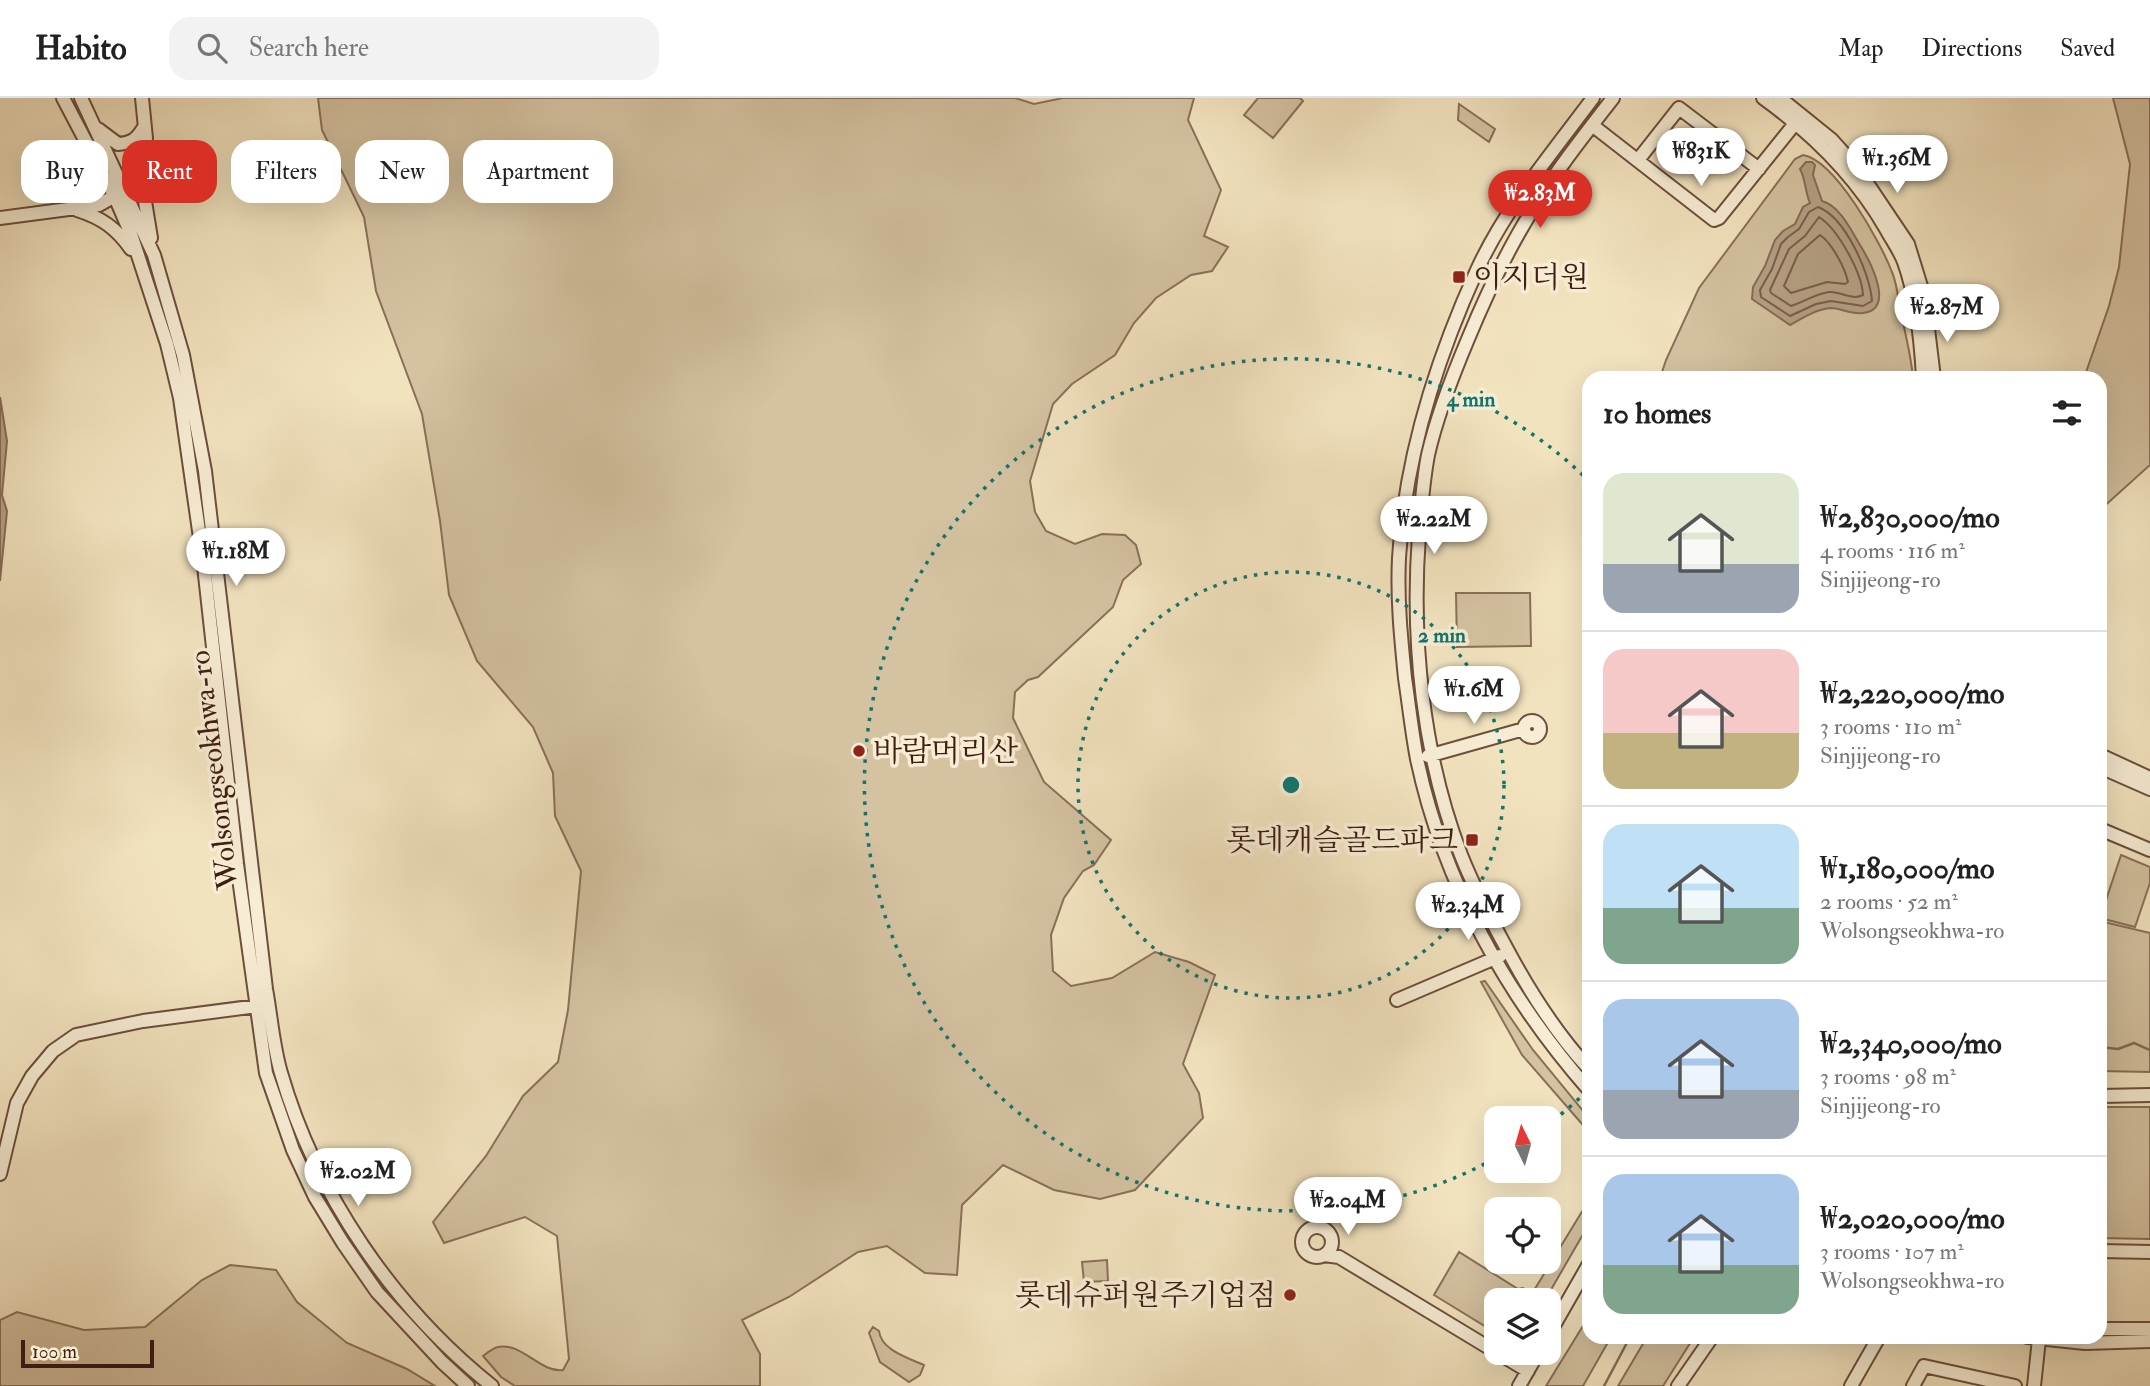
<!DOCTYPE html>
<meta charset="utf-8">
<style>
body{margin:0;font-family:"IM FELL Double Pica","Noto Serif KR",serif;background:#f2f2f2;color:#222;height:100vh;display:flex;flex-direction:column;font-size:26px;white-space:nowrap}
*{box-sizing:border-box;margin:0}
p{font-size:23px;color:#767676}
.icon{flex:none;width:38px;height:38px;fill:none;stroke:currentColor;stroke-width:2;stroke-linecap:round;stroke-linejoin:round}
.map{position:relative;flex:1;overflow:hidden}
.drawer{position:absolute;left:1582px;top:273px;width:525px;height:973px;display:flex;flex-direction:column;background:#fff;border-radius:21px;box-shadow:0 7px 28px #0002}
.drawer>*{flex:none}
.guide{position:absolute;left:21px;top:42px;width:665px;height:63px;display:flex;gap:14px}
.needle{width:46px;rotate:355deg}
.buttons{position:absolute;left:1484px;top:1008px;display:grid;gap:14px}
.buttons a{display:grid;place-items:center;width:77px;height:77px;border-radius:14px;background:#fff;box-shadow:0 7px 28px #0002;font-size:35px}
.scale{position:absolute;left:21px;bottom:18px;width:133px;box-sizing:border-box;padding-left:7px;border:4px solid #401e11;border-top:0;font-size:19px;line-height:24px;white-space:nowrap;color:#401e11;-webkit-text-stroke:5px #f7edd5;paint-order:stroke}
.price{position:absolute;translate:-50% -60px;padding:0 16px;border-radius:24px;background:#fff;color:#222;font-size:23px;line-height:46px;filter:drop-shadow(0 2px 4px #0008)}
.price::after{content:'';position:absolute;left:50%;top:42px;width:21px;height:16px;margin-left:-10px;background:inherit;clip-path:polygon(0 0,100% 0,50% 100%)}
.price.selected{background:#d93025;color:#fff}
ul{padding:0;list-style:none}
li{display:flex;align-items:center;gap:21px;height:175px;padding:0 21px}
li+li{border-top:2px solid #e0e0e0}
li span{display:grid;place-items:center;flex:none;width:196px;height:140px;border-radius:21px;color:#555}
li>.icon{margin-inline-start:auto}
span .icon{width:84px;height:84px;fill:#fffc;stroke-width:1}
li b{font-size:30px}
h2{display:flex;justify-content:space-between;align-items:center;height:84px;padding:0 21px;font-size:30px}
.chip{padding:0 24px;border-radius:21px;background:#fff;box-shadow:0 7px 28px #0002;font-size:24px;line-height:63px}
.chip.selected{background:#d93025;color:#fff}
header{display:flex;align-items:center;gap:42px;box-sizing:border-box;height:98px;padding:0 35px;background:#fff;border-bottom:2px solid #e0e0e0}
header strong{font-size:33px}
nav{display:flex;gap:38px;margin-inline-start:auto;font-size:24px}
.search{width:490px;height:63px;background:#f2f2f2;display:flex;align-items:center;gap:18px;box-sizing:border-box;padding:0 24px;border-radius:21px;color:#767676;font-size:26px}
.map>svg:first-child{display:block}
.green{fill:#d4c2a1;stroke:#8a7059;stroke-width:2}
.water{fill:#b5a084;stroke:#866c56;stroke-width:2}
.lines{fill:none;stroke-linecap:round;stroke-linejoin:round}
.shore{stroke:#7a5f4a;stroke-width:2}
.stream{stroke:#866c56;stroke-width:2.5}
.minor-casing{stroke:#6c4f3c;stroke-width:16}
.minor{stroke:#f7edd5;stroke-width:12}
.ring{fill:none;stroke:#0f766e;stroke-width:3.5;stroke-dasharray:3.5 7}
.poi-dot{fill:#8f2418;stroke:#f7edd5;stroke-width:2.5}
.labels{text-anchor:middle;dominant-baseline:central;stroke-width:7;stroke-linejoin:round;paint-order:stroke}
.poi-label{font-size:30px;fill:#401e11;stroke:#f7edd5;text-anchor:start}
.street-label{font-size:30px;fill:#401e11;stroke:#f7edd5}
.centre{fill:#0f766e;stroke:#f7edd5;stroke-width:3.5}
.ring-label{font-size:21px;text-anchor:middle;font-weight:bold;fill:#0f766e;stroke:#f7edd5;stroke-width:7;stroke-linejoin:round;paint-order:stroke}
</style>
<header>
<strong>Habito</strong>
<div class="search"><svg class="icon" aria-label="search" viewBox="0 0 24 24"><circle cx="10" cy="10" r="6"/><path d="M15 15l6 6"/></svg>Search here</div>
<nav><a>Map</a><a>Directions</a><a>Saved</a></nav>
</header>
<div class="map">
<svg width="2150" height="1288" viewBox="0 0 2150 1288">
<rect width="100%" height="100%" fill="#f2e3bf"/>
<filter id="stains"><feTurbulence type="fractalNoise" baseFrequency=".00286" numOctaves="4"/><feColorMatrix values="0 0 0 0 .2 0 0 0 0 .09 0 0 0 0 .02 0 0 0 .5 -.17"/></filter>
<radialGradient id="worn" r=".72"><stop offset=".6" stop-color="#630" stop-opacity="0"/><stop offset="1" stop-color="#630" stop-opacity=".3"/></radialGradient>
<path class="green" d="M318,0H1015L1034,6L1063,0H1194L1188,22L1221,92L1204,138L1228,149L1212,173L1191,177L1156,200L1134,225L1115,257L1072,286L1053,306L1030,383L1035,414L1046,433L1075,446L1102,436L1125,437L1136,447L1141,466L1123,482L1113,509L1038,579L1028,582L1015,594L1013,620L1044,684L1111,742L1094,767L1083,773L1064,800L1051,837L1053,873L1071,888L1112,880L1155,854L1189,864L1215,877L1183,966L1199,995L1203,1020L1135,1092L1100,1101L1054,1092L1003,1067L962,1107L957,1177L925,1175L887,1148L858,1154L789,1199L742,1222L760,1256V1288H515L501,1279L483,1258C487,1255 493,1250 498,1249C522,1244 540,1275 563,1272L569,1261L557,1138L525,1119L444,1145L433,1124L486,1058L523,998L558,964L568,912L581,773L555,718L553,675L533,629L477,563L449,497L440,423L422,316L376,193L364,119L322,32Z
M1258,0H1300L1303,3L1273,40L1244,17Z
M2113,0H2150V367L2100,412V280H2084L2109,208L2119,169L2130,66Z
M1459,6L1495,31L1489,44L1458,22Z
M1803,57C1835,62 1881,145 1892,174C1897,186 1898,199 1900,211C1905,234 1911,257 1913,280H1660L1666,262L1699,190L1795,61Z
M1456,495H1530L1531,548L1457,549Z
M2121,757L2150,769V785L2135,829L2100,820Z
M2100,823L2150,835V974L2100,973Z
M1485,883L1533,952L1589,1020V1034L1522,957L1481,884Z
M2100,1009H2150V1141L2100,1140Z
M1589,1102V1126L1545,1202H1496V1235L1434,1197L1459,1154L1518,1191L1523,1190L1530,1195L1533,1194Z
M1107,1162L1108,1183L1084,1184L1082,1164Z
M230,1167L276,1172L297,1204L347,1245L407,1271L435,1288H0V1222L17,1214L84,1232L145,1229L202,1182Z
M1589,1218V1239H1611L1583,1288H1546Z
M873,1229L879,1233C881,1252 908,1260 924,1267L920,1277L909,1284L880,1264L869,1235Z
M1647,1239H1694L1663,1288H1618Z"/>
<path class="water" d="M1806,64H1812L1815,67L1813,77L1822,103C1840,108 1851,132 1860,147C1870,163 1896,212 1863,215C1851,217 1841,210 1831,210C1816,211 1803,220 1790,227L1752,201L1753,189L1765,168L1775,142L1783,133L1795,126L1803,109L1810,105C1805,94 1806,82 1800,71Z
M0,299L7,343L2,397L7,413L0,483Z"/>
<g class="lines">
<path class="shore" d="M1818,109C1845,119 1870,175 1872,203L1863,208L1831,203L1816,206L1790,218L1761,199L1760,192L1772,171L1781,146L1788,139L1799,131L1809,114Z
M1819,119C1838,131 1862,175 1863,197C1852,203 1841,193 1829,194C1815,196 1804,204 1791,208L1771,195L1770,192L1789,151L1805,138Z
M1820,137C1832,145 1845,170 1848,184L1845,186L1827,184L1791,195L1784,188L1798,156Z"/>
<path class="stream" d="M2100,949L2118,951L2134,945L2150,952
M1604,1288L1630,1239"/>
<defs>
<path id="minor" d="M63,0L115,99L131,136L167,246L180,300L204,468L237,766L266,975L293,1052L315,1099L343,1145L377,1194L442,1264L468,1288
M81,0L154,157L183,257L205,373L266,891C271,918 273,948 281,975C316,1096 393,1209 492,1288
M1763,0C1813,36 1855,77 1886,131C1892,142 1900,153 1904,164C1917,200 1921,242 1923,280
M1780,0L1832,42L1857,70L1908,146L1924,198L1934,280
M1592,27L1714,122L1719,120L1801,18
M98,31L118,46C132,45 137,41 144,29
M1638,62L1679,10L1759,71
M142,71L141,79L151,140
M74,110C95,92 94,91 95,63
M77,112C102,120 116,130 131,151
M0,120L99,107L132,88L139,73L146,40L142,0
M1524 631a8 8 0 1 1 16 0a8 8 0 1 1-16 0Z
M2100,657L2150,680
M1428,658L1524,631
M2100,669L2150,691
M2100,731L2150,752
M1397,902L1500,858
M1589,971C1556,935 1531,896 1508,853C1491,822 1474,790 1461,757C1423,658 1411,543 1419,437C1421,410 1423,383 1428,357C1437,317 1452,279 1468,241C1487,195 1508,150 1535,108C1558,70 1586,35 1613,0
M1589,992C1507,899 1443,784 1417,661C1412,635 1409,607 1405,580C1401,540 1397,501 1399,460C1405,361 1436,262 1477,172C1506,109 1552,55 1593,0
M2100,998L2150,997
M0,1076L17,1005L32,978L53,953L76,937L143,923L265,907
M1302 1144a15 15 0 1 1 30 0a15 15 0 1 1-30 0Z
M2100,1153L2150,1154
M1324,1157L1339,1159L1496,1254
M2100,1231H2150
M1549,1236L1589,1166
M2027,1239L2085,1245L2150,1243
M1498,1255L1528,1273
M1519,1288L1538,1255
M1678,1288L1712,1239
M1851,1288L1879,1239
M1913,1288L1924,1268L2015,1288
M2034,1288L2039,1241"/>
</defs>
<use href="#minor" class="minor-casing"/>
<use href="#minor" class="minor"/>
</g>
<g class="ring">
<circle cx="1291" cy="687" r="213"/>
<path d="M1587 993A426 426 0 0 1 1550 1025M1494 1061A426 426 0 1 1 1587 381"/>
</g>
<g class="poi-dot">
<rect x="1452" y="172" width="14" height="14" rx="3.5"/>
<circle cx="859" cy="653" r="7"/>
<rect x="1465" y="735" width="14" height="14" rx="3.5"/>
<circle cx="1290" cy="1197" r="7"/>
</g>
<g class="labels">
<g class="poi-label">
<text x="1473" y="179">이지더원</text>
<text x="873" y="653">바람머리산</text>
<text x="1458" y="742" text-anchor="end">롯데캐슬골드파크</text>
<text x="1276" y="1197" text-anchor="end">롯데슈퍼원주기업점</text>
</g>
<g class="street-label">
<text transform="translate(214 672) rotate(-97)">Wolsongseokhwa-ro</text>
</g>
</g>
<circle cx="1291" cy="687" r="10" class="centre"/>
<g class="ring-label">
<text x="1471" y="308">4 min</text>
<text x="1442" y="544">2 min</text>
</g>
<rect width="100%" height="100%" filter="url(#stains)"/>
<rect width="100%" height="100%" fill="url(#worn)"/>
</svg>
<div class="buttons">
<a><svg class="needle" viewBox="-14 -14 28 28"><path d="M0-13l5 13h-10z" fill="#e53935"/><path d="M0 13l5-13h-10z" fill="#767676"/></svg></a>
<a><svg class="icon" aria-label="locate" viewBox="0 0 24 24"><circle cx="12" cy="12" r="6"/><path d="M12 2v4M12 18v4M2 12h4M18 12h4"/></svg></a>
<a><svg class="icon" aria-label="layers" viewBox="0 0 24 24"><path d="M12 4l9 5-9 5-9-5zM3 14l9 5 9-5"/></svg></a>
</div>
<div class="scale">100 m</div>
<b class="price" style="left:1701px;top:90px">₩831K</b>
<b class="price" style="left:1897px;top:97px">₩1.36M</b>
<b class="price selected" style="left:1540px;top:132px">₩2.83M</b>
<b class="price" style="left:1947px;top:246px">₩2.87M</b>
<b class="price" style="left:1434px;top:458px">₩2.22M</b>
<b class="price" style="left:236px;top:490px">₩1.18M</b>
<b class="price" style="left:1474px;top:628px">₩1.6M</b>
<b class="price" style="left:1468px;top:844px">₩2.34M</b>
<b class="price" style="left:358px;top:1110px">₩2.02M</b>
<b class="price" style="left:1348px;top:1139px">₩2.04M</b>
<div class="guide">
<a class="chip">Buy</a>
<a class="chip selected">Rent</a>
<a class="chip">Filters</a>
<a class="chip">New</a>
<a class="chip">Apartment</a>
</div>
<section class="drawer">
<h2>10 homes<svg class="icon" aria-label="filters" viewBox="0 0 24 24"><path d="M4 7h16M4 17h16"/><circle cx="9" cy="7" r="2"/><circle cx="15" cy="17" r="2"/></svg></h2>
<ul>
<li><span style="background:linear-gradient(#dfe7d0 65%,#9aa5b1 0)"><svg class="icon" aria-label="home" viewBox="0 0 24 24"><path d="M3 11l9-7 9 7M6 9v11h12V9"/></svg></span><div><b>₩2,830,000/mo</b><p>4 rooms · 116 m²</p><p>Sinjijeong-ro</p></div></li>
<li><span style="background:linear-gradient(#f6c9c9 60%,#c2b280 0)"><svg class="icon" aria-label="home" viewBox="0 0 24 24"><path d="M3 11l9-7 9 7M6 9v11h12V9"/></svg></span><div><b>₩2,220,000/mo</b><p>3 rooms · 110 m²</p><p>Sinjijeong-ro</p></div></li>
<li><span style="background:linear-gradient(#bfe0f5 60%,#7fa58c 0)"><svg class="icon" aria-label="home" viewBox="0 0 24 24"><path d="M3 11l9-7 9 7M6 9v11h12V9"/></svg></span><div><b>₩1,180,000/mo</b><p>2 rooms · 52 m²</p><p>Wolsongseokhwa-ro</p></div></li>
<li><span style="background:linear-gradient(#a9c7e8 65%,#9aa5b1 0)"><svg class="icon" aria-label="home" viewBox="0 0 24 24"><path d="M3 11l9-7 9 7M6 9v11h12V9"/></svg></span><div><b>₩2,340,000/mo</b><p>3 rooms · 98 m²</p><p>Sinjijeong-ro</p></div></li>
<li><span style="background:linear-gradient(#a9c7e8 65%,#7fa58c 0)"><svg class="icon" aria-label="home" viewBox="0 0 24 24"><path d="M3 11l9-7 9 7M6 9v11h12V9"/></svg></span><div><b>₩2,020,000/mo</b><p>3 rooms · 107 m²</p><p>Wolsongseokhwa-ro</p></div></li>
</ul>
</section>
</div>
